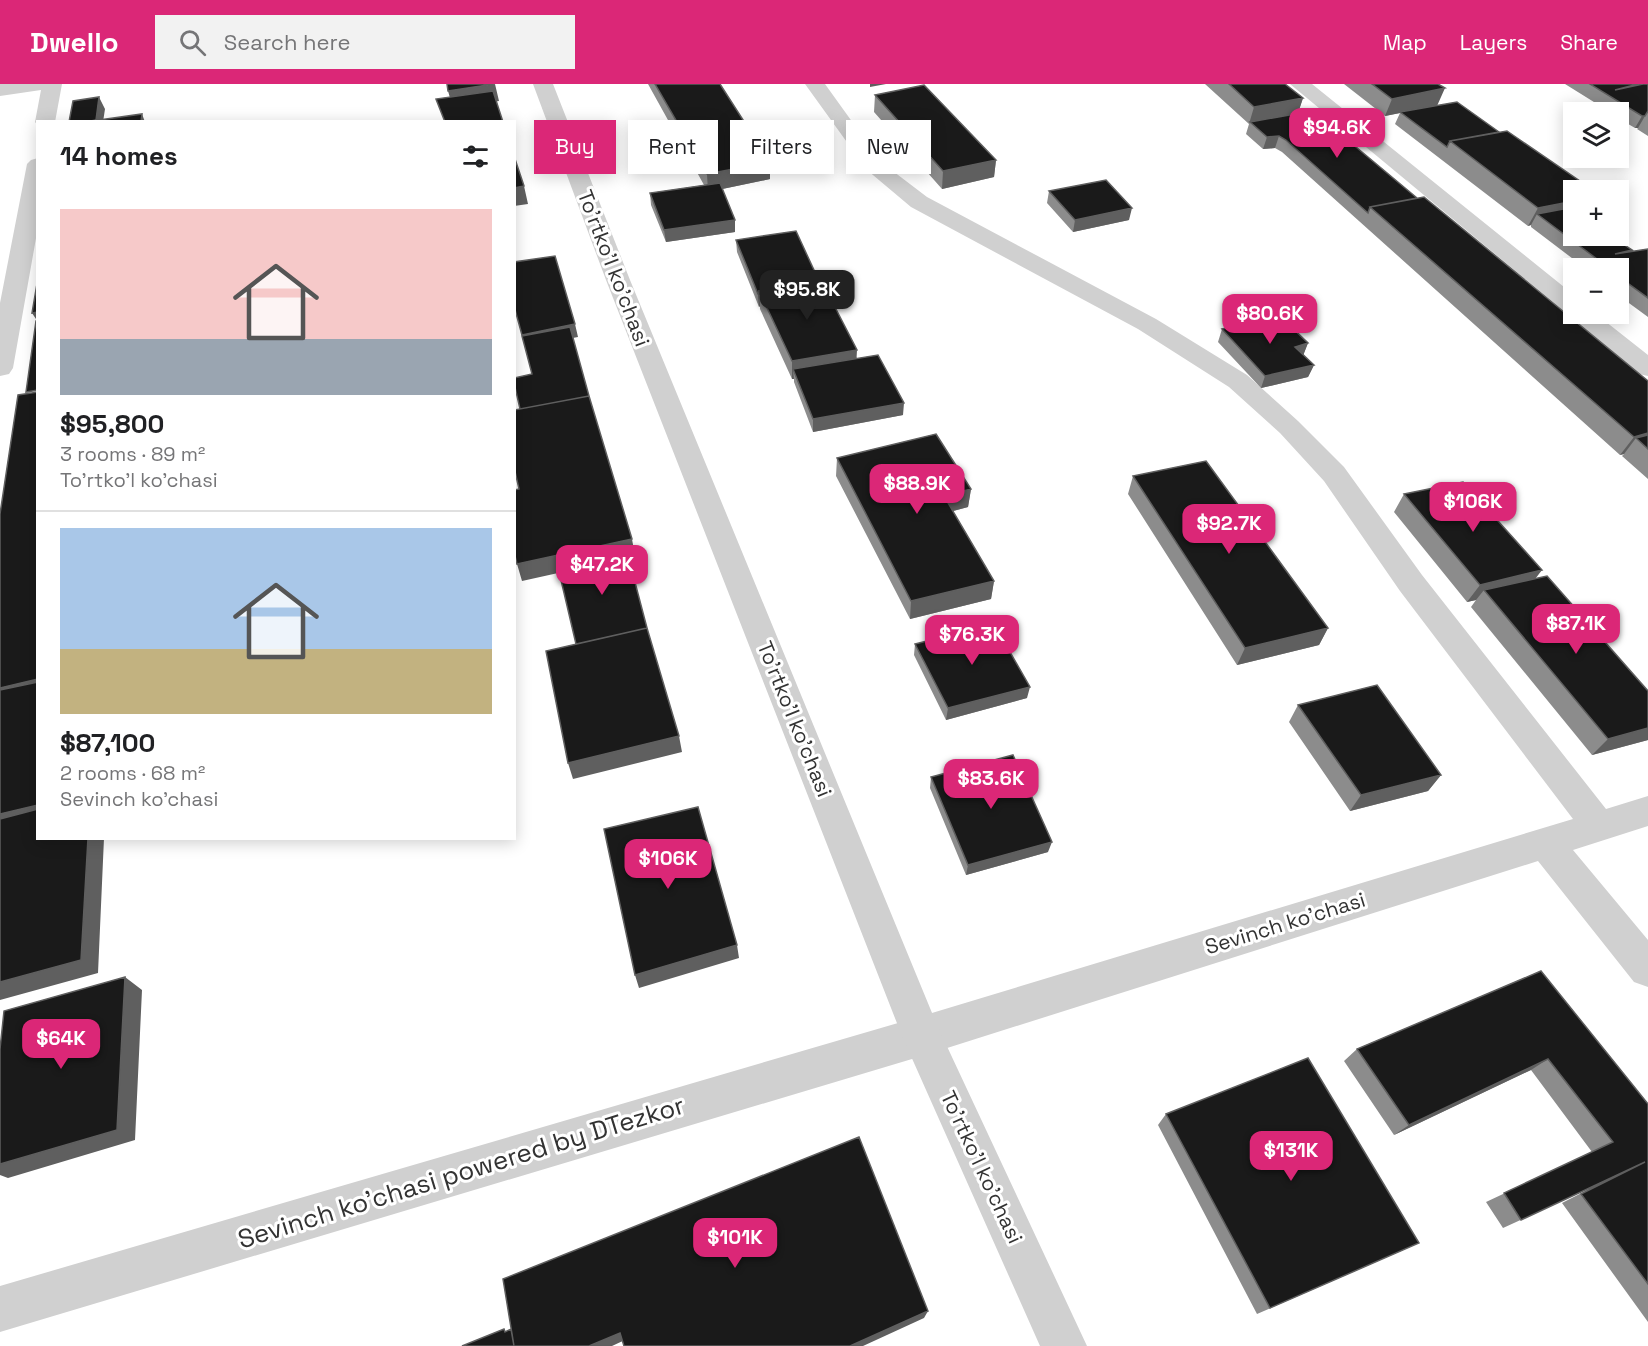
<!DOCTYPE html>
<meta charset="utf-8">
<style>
body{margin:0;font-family:"Space Grotesk",sans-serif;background:#f2f2f2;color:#202124;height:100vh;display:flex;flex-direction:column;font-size:22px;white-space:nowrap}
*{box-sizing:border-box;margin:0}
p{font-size:20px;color:#757577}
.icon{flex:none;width:33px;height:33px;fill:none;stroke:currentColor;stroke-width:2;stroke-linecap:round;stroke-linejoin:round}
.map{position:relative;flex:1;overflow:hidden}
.sheet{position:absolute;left:36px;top:36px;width:480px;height:720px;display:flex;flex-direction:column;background:#fff;border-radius:0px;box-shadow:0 3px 15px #0003}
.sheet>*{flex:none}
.banner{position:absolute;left:534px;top:36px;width:570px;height:54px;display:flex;gap:12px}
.buttons{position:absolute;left:1563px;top:18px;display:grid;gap:12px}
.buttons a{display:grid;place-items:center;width:66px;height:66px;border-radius:0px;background:#fff;box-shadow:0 3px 15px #0003;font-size:30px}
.price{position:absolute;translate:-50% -51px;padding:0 14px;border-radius:12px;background:#db2777;color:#fff;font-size:20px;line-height:39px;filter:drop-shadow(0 2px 3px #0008)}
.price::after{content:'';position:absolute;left:50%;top:36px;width:18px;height:14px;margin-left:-9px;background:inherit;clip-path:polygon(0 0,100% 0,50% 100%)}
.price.selected{background:#222;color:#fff}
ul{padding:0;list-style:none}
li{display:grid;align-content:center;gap:12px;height:318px;padding:0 24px}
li+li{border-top:2px solid #e0e0e0}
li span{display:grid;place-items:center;height:186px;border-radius:0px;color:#555}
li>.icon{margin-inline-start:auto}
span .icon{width:108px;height:108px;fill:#fffc;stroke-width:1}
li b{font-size:26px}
h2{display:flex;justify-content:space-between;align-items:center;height:72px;padding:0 24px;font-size:26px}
.pill{padding:0 21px;border-radius:0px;background:#fff;box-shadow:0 3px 15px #0003;font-size:21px;line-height:54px}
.pill.selected{background:#db2777;color:#fff}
header{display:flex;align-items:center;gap:36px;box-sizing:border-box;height:84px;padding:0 30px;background:#db2777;color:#fff}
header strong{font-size:28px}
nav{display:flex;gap:33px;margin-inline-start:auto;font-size:21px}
.search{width:420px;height:54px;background:#f2f2f2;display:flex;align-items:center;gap:15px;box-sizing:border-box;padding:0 21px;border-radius:0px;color:#757577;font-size:22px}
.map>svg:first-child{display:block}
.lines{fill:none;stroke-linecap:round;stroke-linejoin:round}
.minor{fill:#d0d0d0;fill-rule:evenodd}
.tertiary{fill:#d0d0d0;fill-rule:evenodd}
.wall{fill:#8c8c8c}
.shaded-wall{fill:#5f5f5f}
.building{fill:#1a1a1a;stroke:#5f5f5f;stroke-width:1.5}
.labels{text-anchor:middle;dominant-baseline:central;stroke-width:6;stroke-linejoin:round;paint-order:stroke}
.street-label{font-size:21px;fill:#333;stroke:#fff}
.near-street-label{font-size:26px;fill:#333;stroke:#fff}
</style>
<header>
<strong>Dwello</strong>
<div class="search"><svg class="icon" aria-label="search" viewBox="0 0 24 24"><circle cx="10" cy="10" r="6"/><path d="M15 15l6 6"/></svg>Search here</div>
<nav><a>Map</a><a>Layers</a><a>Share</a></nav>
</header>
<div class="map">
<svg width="1648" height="1262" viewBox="0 0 1648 1262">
<rect width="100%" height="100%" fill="#fff"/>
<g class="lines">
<path class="minor" d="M0,0H62L55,38H38V42L35,38L41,6L0,12Z
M805,0H825L881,78L927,113L1156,235L1247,291L1298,337L1344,383L1422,491L1606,725L1648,712V742L1573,766L1648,856V903L1634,898L1538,777L922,972L0,1248V1202L922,932L1573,735L1400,507L1324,397L1280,349L1229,303L1138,245L911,123L867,86Z
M1290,0H1312L1574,211V230H1596L1648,271V292L1639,290L1573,235L1570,229L1565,228Z
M38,74V143L13,284L9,290L0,292V219L27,80L31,76Z"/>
<path class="tertiary" d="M533,0H553L630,196L937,941L1087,1262H1040L902,952L606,196Z"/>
</g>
<path class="wall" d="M648,0H720L770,78V95L722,105L735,148L666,158L651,121L650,109L704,101Z
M1205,0H1285L1303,14L1298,29L1336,48L1417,114L1648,297V395L1622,372L1624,370L1620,371L1282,68L1275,64L1263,65L1246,50L1249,40Z
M1344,0H1438L1437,21L1574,152L1632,166L1631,168L1648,165V233L1618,211V184H1585L1531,143V141L1528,142L1395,40L1400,29L1385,32Z
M1565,0H1648V52L1637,45L1638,44H1635L1618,34V28H1610Z
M875,11L996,76L994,93L942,105L874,28Z
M1049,107L1129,136L1073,148L1047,119Z
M736,156L857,274L903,331L813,348L794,298V295H792L760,225V222L759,223L737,168Z
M1222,245L1308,259L1303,271L1314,281L1308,293L1261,304L1218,258Z
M837,374L971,405L968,423L953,427L994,497L991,515L910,535L836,392Z
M1133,392L1328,544L1319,561L1237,581L1128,410Z
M1404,410L1535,495L1648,607V656L1592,671L1471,523L1476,516L1467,518L1394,428Z
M915,560L1027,614L946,636L914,571Z
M1298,621L1441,691L1428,707L1350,727L1289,638Z
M931,693L1048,768L966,791L930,704Z
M1541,887L1648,1020V1238L1562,1119L1603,1098L1503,1144L1486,1118L1592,1068L1531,986L1394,1051L1344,977L1357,965Z
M1166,1030L1403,1166L1257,1230L1158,1041Z"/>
<path class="shaded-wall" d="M495,0L499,17L453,24L448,7Z
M870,0H886L870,3Z
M1445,4L1437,22L1400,28V29L1385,32L1392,15Z
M99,13L105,25L103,38H95Z
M1303,14L1297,32L1250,38L1249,40L1254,23Z
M142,30L145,38H141Z
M1642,32H1645L1638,44H1635Z
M1279,52L1275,64L1263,65L1267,53Z
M996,76L994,93L942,105L943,87Z
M770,78V95L708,108L707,90Z
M524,102L528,120L514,122V104Z
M1574,117V132L1537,130L1531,141L1528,142L1538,124Z
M1132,124L1129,136L1073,148L1075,136Z
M735,136V148L666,158L664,146Z
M758,210H759L760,222L759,223Z
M38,228V238L32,229Z
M575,240L578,253L525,263L522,251Z
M1308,259L1303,272L1295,263Z
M857,266L856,284L793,285L794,295H792V277Z
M1314,281L1308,293L1261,304L1265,292Z
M904,319L903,331L813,348V335Z
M1648,349V364L1636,354L1624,370L1620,371L1634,353Z
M971,405L968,423L942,430L944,412Z
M632,455L635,472L522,497L517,480Z
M1542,486L1529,503L1484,506L1476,516L1467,518L1480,501Z
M994,497L991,515L910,535L911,517Z
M1328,544L1319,561L1237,581L1245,564Z
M38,595V616L0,624V604Z
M1030,603L1027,614L946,636L948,624Z
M1648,644V656L1592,671L1608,655Z
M679,652L682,668L573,695L568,679Z
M1441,691L1428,707L1350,727L1361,711Z
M38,721V740L0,750V730Z
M88,754H104L98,889L0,916V898Z
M1052,758L1048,768L966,791L968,781Z
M737,861L739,874L639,904L635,891Z
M125,893L142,906L135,1056L8,1094L0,1091V1080Z
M1548,975L1531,986L1394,1051L1409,1041Z
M928,1227L924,1234L863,1262H850Z
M620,1249L627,1255L612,1262H589Z"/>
<path class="building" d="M447,0H494L448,7Z
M655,0H720L770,78L707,90Z
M1229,0H1285L1303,14L1254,23Z
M1372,0H1438L1445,4L1392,15Z
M1590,0H1638L1615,6L1643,0H1648V27L1645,32H1642Z
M924,1L996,76L943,87L875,11Z
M493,7L503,38H445L436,15Z
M99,13L96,36L85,38H69L73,17Z
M1457,18L1499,48L1450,57L1447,63L1400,28Z
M1312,27L1337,47L1313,52L1338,48L1417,114L1370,123L1368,129L1286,56L1279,52L1267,53L1250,38Z
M142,30L141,38H85Z
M1507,47L1593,106H1574V117L1538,124L1450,57Z
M514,72L524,102L514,104Z
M1106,96L1132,124L1075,136L1049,107Z
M720,99L735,136L664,146L650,109Z
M1424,113L1648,297V349L1634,353L1370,123Z
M1574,123V152H1596L1608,160L1620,158L1632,166L1615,170L1648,165V214L1618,192V184H1609L1537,130Z
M796,147L819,197L759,207V210H758L736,156Z
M555,172L575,240L522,251L514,222V178Z
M38,194V228L32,229Z
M821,196L857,266L792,277L759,207Z
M1280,232L1308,259L1295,263L1314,281L1265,292L1222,245Z
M36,237H38V306L26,308Z
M570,243L589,312L520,325L514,299V294L532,290L522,252Z
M878,271L904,319L813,335L793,285Z
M38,308V595L0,604V430L18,311Z
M589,312L632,455L517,480L514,468V406L519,405L514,383V326Z
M936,350L971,405L944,412L994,497L911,517L837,374Z
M1648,351V365L1636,354Z
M1206,377L1328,544L1245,564L1133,392Z
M1463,398L1542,486L1480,501L1404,410Z
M626,464L647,544L576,560L557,479Z
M1547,492L1648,607V644L1608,655L1484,506Z
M994,540L1030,603L948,624L915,560Z
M647,544L679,652L568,679L546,567Z
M38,598V721L0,730V606Z
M1377,601L1441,691L1361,711L1298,621Z
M1013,671L1052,758L968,781L931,693Z
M698,723L737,861L635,891L604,745Z
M38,725V754H88L81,876L0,898V735Z
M1541,887L1648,1020V1200L1581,1110L1645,1078L1521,1136L1504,1109L1613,1058L1548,975L1409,1041L1357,965Z
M125,893L117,1046L0,1080V965L4,927Z
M1308,974L1419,1159L1270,1224L1166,1030Z
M859,1053L928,1227L850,1262H624L620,1249L589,1262H514L503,1195Z
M504,1245L505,1248L511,1245L514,1262H462Z"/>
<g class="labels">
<g class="street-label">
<text transform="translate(614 184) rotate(69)">To'rtko'l ko'chasi</text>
<text transform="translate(795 635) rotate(68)">To'rtko'l ko'chasi</text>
<text transform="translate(1285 839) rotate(-17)">Sevinch ko'chasi</text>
<text transform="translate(982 1083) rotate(65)">To'rtko'l ko'chasi</text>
</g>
<g class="near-street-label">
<text transform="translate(461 1088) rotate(-17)">Sevinch ko'chasi powered by DTezkor</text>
</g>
</g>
</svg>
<div class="buttons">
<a><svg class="icon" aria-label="layers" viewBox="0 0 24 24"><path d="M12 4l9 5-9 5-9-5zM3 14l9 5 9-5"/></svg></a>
<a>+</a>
<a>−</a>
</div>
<b class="price" style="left:1337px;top:75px">$94.6K</b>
<b class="price selected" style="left:807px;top:237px">$95.8K</b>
<b class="price" style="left:1270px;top:261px">$80.6K</b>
<b class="price" style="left:917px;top:431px">$88.9K</b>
<b class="price" style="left:1473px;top:449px">$106K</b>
<b class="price" style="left:1229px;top:471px">$92.7K</b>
<b class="price" style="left:602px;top:512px">$47.2K</b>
<b class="price" style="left:1576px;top:571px">$87.1K</b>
<b class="price" style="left:972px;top:582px">$76.3K</b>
<b class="price" style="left:991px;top:726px">$83.6K</b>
<b class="price" style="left:668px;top:806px">$106K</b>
<b class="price" style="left:61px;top:986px">$64K</b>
<b class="price" style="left:1291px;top:1098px">$131K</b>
<b class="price" style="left:735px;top:1185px">$101K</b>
<div class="banner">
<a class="pill selected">Buy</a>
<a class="pill">Rent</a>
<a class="pill">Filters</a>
<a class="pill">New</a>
</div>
<section class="sheet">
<h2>14 homes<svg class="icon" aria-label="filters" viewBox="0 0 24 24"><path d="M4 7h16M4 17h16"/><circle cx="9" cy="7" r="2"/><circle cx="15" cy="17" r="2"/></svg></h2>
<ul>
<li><span style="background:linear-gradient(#f6c9c9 70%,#9aa5b1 0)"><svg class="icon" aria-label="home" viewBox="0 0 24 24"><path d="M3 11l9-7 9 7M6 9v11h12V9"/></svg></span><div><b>$95,800</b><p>3 rooms · 89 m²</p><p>To'rtko'l ko'chasi</p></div></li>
<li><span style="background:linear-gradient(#a9c7e8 65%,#c2b280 0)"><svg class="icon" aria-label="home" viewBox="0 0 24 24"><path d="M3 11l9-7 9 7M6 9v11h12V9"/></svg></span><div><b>$87,100</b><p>2 rooms · 68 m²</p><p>Sevinch ko'chasi</p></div></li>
</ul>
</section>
</div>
